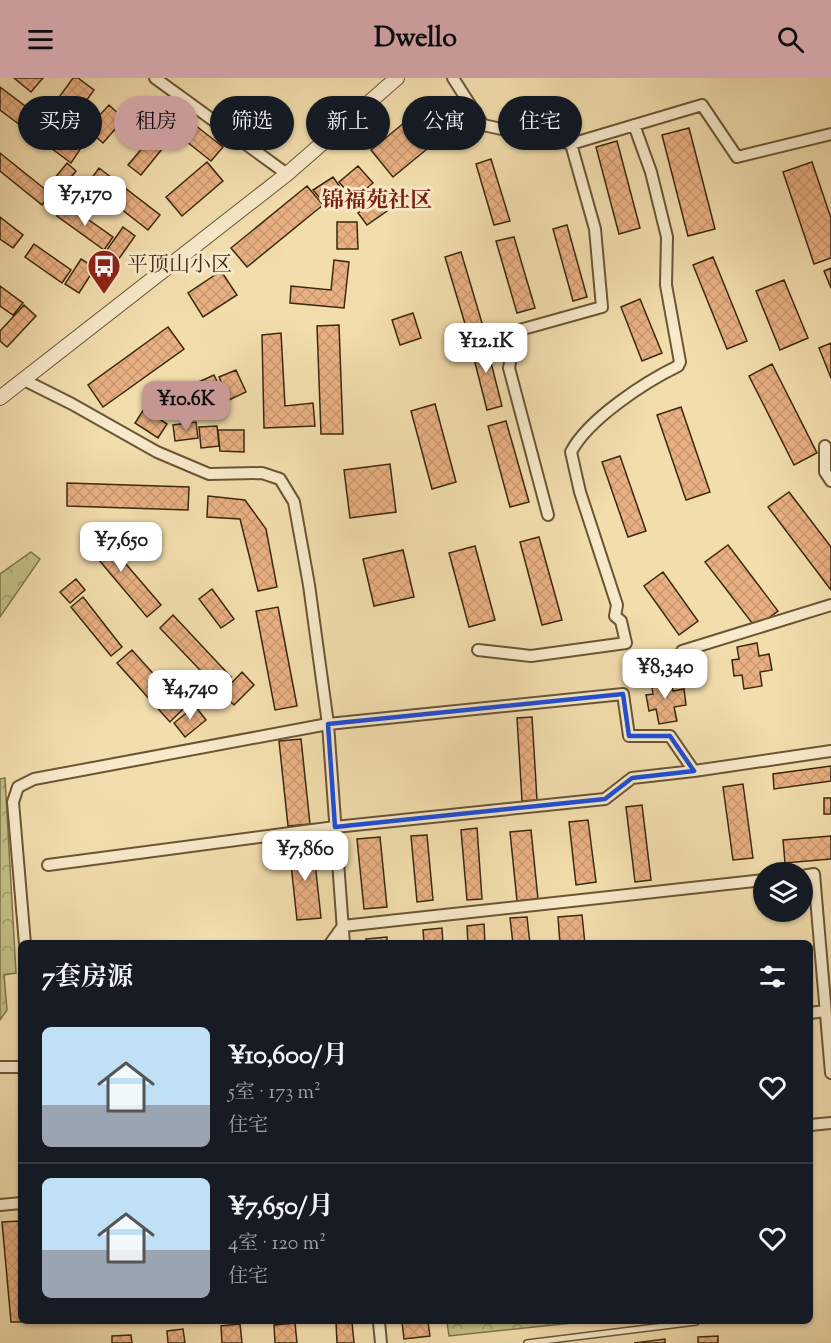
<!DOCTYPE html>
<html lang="zh">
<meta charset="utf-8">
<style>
body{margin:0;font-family:"Sorts Mill Goudy","Noto Serif SC",serif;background:#242831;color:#f1f3f6;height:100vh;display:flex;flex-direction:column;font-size:22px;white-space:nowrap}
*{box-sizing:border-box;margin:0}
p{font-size:20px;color:#9ea1a6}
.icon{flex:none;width:33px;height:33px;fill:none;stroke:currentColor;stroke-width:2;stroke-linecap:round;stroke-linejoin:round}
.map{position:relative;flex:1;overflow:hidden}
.details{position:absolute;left:18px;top:862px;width:795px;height:384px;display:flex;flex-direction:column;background:#171b24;border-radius:9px;box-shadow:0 2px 4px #0004}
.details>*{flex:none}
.top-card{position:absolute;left:18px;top:18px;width:795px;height:54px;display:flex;gap:12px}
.buttons{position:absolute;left:753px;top:784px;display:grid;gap:12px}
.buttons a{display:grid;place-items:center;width:60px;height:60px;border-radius:50%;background:#171b24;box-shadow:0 2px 4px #0004;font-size:30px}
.price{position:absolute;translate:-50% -51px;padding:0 14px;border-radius:12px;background:#fff;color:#222;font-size:20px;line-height:39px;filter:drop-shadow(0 2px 3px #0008)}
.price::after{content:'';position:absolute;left:50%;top:36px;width:18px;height:14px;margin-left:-9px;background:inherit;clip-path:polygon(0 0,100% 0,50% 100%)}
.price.selected{background:#c59692;color:#111}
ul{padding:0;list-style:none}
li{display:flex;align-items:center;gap:18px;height:150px;padding:0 24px}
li+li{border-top:2px solid #363941}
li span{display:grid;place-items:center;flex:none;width:168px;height:120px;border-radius:9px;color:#555}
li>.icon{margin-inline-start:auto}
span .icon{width:72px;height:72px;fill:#fffc;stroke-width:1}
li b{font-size:26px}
h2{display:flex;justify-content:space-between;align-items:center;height:72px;padding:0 24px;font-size:26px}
.tag{padding:0 21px;border-radius:27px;background:#171b24;box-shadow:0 2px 4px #0004;font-size:21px;line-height:54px}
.tag.selected{background:#c59692;color:#111}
header{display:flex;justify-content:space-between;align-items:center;height:78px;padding:0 24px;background:#c59692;color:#111;font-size:27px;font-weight:800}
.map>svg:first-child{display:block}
.forest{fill:url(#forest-crowns);stroke:#7f7449;stroke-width:1.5}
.building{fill:url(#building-cross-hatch);stroke:#3c290d;stroke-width:1.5}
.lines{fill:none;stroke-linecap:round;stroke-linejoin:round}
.service-casing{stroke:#6a5635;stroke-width:8}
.minor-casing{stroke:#6a5635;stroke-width:14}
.tertiary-casing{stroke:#6a5635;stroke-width:16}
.service{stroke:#f7e9ca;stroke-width:5}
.minor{stroke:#f7e9ca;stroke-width:10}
.tertiary{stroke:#f7e9ca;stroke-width:14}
.marked{fill:none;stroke:#1d4ed8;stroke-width:4.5;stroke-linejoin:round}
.labels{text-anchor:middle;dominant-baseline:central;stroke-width:6;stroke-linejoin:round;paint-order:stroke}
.poi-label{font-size:21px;fill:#3c290d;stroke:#f7e9ca;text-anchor:start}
.neighbourhood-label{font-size:22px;font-weight:bold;fill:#7a1f14;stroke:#f7e9ca}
</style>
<header><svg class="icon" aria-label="menu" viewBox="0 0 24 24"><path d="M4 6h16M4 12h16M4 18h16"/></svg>Dwello<svg class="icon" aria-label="search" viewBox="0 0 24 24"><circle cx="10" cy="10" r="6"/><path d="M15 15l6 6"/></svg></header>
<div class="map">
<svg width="831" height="1265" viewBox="0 0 831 1265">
<defs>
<pattern id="forest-crowns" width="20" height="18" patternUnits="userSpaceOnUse" patternTransform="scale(1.5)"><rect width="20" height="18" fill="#c2bf85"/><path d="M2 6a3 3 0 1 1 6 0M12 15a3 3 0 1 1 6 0" fill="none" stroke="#9f9b6b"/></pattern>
<pattern id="building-cross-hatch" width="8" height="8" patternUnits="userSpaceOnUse" patternTransform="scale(1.5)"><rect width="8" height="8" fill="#e9b083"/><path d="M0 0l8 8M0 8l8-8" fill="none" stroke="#c99770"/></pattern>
</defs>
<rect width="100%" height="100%" fill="#f2ddad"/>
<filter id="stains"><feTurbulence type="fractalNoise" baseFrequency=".00333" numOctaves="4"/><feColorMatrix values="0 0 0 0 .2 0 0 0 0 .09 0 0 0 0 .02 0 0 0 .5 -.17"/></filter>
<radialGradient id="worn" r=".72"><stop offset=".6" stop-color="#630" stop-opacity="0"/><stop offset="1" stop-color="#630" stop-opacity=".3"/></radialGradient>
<path class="forest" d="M31,474L40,481L0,539V496Z
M5,700L16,895L4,897L7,932L0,942V701Z
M447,1244H582L449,1258Z"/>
<path class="building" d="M14,0H43L31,14Z
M73,0H78L94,12L69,47L49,33Z
M0,9L81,70L71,85L0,32Z
M163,22L223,69L211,83L152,36Z
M427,26L449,53L393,99L371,72Z
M109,27L124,41L103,65L87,51Z
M689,50L715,151L688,158L662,57Z
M150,61L162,71L141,97L128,87Z
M617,63L640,150L619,156L596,69Z
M0,75L51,116L42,127L0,93Z
M491,81L510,143L494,147L476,86Z
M207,84L223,103L182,138L166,119Z
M812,84L831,140V180L814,186L783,94Z
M67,85L76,93L63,109L54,101Z
M358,88L373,105L354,121L339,104Z
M99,90L160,137L148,152L88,105Z
M333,99L345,116L327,128L313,112Z
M307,108L323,127L247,189L231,170Z
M378,121L387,133L367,147L358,135Z
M66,126L113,159L104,172L57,138Z
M0,139L23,157L13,170L0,161Z
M337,144H357L358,171H337Z
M567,147L587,219L573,223L553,151Z
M123,149L135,158L118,182L106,173Z
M514,159L535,230L517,235L496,163Z
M34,166L71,192L62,205L25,179Z
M461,174L482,245L466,249L445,179Z
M713,179L747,263L727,271L693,187Z
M81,181L95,190L79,215L65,206Z
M334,182L349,184L344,230L290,225L291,208L331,212Z
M831,190V210L824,193Z
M221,193L237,217L203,239L188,215Z
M784,202L808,260L780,272L756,213Z
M0,208L23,225L13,237L0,228Z
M640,221L662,275L642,283L621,229Z
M24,227L36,238L7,269L0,263V253Z
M413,235L421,260L400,267L392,242Z
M339,247L343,356H321L317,248Z
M168,249L184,271L103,329L88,307Z
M281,255L285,328L313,325L315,348L264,350L262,257Z
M485,261L502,328L487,332L470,265Z
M831,265V300L819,270Z
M772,286L817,375L794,387L749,298Z
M236,292L246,314L229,322L219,299Z
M214,297L221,312L170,336L163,320Z
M435,326L456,404L432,411L411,333Z
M681,329L710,414L686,422L657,337Z
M144,331L167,346L158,360L135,345Z
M506,343L529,424L510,429L488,348Z
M196,344L198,360L175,363L173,347Z
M217,348L219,368L201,370L199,349Z
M218,352H244V374L220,373Z
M620,378L646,453L628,459L602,384Z
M390,386L396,434L350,440L344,392Z
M67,405L189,409L188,432L67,428Z
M789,414L831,469V512L768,429Z
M208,418L245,422L266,451L277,509L258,513L240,441L207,439Z
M95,450L161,527L147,539L82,462Z
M539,459L562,542L542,547L520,464Z
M728,467L778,533L756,550L705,484Z
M475,468L495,542L469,549L449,475Z
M403,472L414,519L374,528L363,481Z
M663,494L698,543L679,557L644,508Z
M76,501L85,512L70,525L60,514Z
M212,511L234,541L221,550L199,521Z
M83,519L122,569L111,578L71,529Z
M278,529L297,628L275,632L256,533Z
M173,537L231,599L218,611L160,550Z
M757,565L759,578L769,576L772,592L760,594L762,608L744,611L742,597L734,598L732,582L739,581L737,569Z
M132,572L184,630L170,644L117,585Z
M242,594L254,607L234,627L222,615Z
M671,600L673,613L684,611L686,627L674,629L677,643L659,646L656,631L649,633L646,617L653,616L651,603Z
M195,628L206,642L185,659L174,645Z
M532,639L537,722L522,723L517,640Z
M301,661L310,746L288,748L279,663Z
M831,688V703L774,711L773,696Z
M743,706L753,780L733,782L723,709Z
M824,720H831V736H824Z
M642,727L651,802L635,804L626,729Z
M588,742L596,804L576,807L569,744Z
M477,750L482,821L467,822L461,752Z
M531,752L538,821L517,823L510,754Z
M427,757L433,822L417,824L411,758Z
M831,758V781L785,785L783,762Z
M380,759L387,829L364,831L357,761Z
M313,766L321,840L297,842L289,768Z
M582,837L585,866H560L558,839Z
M527,839L530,866H513L510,840Z
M484,846L485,866H468L467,848Z
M442,850L443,866H424L423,852Z
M387,859V866H366V861Z
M20,1143L21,1244H11L2,1144Z
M336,1244H352L354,1265H337Z
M402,1244H428L430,1258L404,1261Z
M295,1245L297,1265H275L274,1247Z
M240,1246L242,1265H222L221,1248Z
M183,1251L185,1265H168L167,1253Z
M131,1257L132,1265H112V1258Z
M718,1258V1265H698V1259Z
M665,1261V1265H634Z"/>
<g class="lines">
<defs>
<path id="service" d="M527,1265L696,1244"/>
<path id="minor" d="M155,0L287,96
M453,0L483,47L571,66L702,27L737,79L831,56
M24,302L72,326L157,374L209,396L262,395L280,401L294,424L309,507L328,646L344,866
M825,368V394L831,403
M548,437L509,290L516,253L602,229L595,151L571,66
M478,572L531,578L626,565L621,543L615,538L617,527L580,414L571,374C588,341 645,304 678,288L680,284L666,207L667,159L651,94L634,47
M682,573L831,527
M48,787L335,749L605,721L632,700L694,693
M802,798L814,796L831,995
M25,866L13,724L18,709L34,701L328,646L623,616L629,658H670L694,693L831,673
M330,866L343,848L764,802
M810,935L825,933
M0,989H21
M810,1047L831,1045
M0,1127L21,1125
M379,1244L381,1265"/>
<path id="tertiary" d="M0,320L287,96L397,0"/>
</defs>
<use href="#service" class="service-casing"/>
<use href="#minor" class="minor-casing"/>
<use href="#tertiary" class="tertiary-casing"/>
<use href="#service" class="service"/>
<use href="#minor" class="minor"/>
<use href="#tertiary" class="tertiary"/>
</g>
<path class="marked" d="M623,616L629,658H670L694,693L632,700L605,721L335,749L328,646Z"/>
<defs>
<symbol id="bus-pin" viewBox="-11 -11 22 30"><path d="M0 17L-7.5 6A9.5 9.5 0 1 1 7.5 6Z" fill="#8f2418" stroke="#f7e9ca"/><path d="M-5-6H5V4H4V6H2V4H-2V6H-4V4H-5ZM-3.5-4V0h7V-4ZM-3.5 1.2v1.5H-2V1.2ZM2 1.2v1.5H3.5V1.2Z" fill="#fff"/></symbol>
</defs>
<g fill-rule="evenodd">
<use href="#bus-pin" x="85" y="169" width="38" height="52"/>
</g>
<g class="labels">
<g class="poi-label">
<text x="127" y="188">平顶山小区</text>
</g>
<g class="neighbourhood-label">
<text x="377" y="124">锦福苑社区</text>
</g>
</g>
<rect width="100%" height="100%" filter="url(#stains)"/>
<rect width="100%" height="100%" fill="url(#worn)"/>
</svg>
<div class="buttons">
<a><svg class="icon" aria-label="layers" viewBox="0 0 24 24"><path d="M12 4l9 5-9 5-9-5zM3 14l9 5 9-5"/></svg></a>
</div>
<b class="price" style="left:85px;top:149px">¥7,170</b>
<b class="price" style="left:486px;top:296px">¥12.1K</b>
<b class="price selected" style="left:186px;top:354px">¥10.6K</b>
<b class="price" style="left:121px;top:495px">¥7,650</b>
<b class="price" style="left:665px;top:622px">¥8,340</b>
<b class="price" style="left:190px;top:643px">¥4,740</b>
<b class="price" style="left:305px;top:804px">¥7,860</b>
<div class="top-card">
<a class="tag">买房</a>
<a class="tag selected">租房</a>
<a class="tag">筛选</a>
<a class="tag">新上</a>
<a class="tag">公寓</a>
<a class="tag">住宅</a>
</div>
<section class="details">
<h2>7套房源<svg class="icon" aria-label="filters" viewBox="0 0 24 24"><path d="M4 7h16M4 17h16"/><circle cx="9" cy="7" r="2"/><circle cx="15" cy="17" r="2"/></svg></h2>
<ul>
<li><span style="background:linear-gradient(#bfe0f5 65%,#9aa5b1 0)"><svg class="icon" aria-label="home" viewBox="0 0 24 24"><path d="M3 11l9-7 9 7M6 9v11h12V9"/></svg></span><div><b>¥10,600/月</b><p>5室 · 173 m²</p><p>住宅</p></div><svg class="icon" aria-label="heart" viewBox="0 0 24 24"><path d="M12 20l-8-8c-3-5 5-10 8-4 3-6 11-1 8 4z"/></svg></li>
<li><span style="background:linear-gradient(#bfe0f5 60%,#9aa5b1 0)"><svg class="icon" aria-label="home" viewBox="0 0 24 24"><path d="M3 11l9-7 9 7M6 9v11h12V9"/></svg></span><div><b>¥7,650/月</b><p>4室 · 120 m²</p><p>住宅</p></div><svg class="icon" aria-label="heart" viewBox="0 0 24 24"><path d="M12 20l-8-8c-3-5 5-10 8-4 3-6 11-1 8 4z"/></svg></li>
</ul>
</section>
</div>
